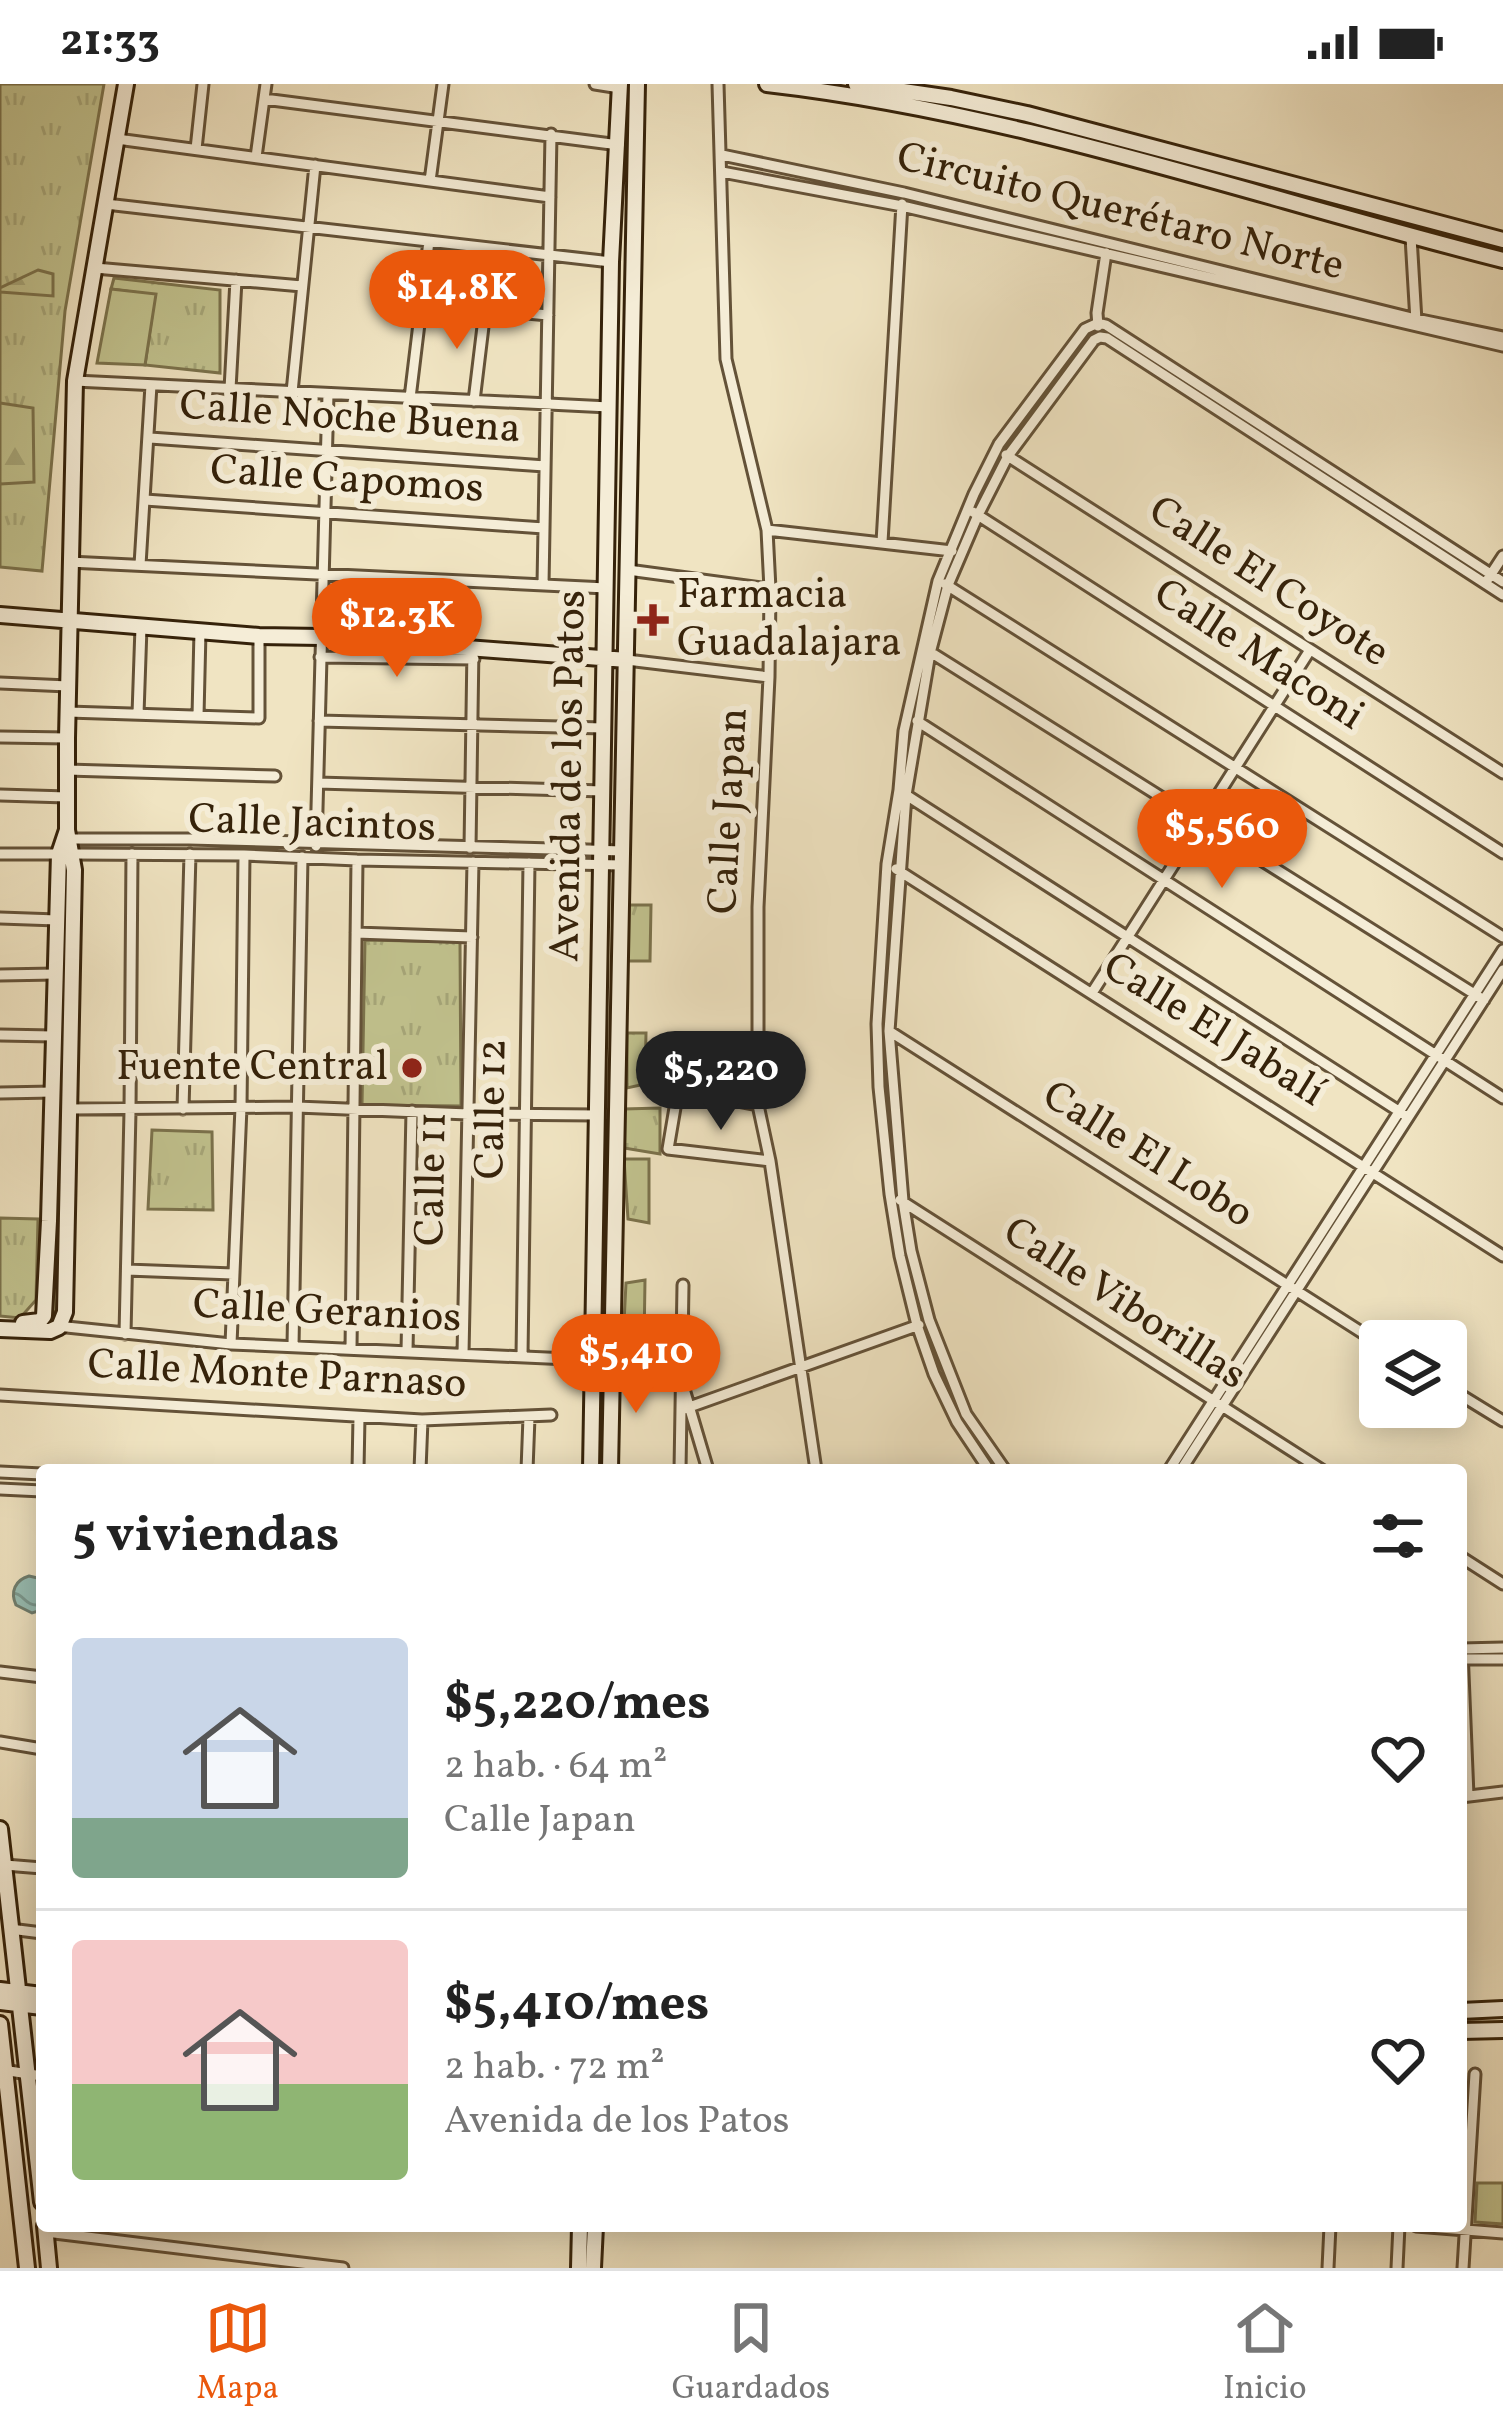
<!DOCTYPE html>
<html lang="es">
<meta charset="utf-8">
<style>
body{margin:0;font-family:Vollkorn,serif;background:#f2f2f2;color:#222;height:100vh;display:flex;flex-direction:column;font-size:45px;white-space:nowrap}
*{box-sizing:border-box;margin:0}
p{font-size:39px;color:#767676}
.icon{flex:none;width:66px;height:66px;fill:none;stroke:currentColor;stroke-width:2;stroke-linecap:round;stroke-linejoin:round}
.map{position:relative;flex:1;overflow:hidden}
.side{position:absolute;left:36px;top:1380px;width:1431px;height:768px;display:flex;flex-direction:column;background:#fff;border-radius:12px;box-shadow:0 6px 30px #0003}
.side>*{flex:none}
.controls{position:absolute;left:1359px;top:1236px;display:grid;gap:24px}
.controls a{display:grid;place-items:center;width:108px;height:108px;border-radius:12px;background:#fff;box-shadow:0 6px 30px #0003;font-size:60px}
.price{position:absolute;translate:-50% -102px;padding:0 27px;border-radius:42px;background:#ea580c;color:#fff;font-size:39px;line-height:78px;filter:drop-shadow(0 3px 6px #0008)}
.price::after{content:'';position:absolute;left:50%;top:72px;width:36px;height:27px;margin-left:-18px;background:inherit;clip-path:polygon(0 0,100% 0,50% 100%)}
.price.current{background:#222;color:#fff}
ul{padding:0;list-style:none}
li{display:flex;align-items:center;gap:36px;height:300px;padding:0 36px}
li+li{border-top:3px solid #e0e0e0}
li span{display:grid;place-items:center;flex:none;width:336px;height:240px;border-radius:12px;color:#555}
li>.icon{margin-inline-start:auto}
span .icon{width:144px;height:144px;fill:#fffc;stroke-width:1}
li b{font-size:51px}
h2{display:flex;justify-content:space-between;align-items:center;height:144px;padding:0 36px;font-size:51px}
.status{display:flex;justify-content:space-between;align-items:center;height:84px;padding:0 60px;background:#fff;direction:ltr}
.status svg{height:33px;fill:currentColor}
.tabs{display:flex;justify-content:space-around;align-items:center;height:168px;border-top:3px solid #e0e0e0;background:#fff;font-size:33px;color:#767676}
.tabs a{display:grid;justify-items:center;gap:6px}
.tabs .current{color:#ea580c}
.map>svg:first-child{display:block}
.grass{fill:url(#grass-tufts);stroke:#7b724c;stroke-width:3}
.forest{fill:url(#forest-firs);stroke:#7b724c;stroke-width:3}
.pitch{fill:#c1c28e;stroke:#7b724c;stroke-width:3}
.water{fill:url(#water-waves);stroke:#728070;stroke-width:3}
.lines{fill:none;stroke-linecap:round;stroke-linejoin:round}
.street-casing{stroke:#645238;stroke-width:15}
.secondary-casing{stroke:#35220a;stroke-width:20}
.street{stroke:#f5edd7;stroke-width:9}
.secondary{stroke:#f5edd7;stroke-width:14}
.poi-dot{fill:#8f2418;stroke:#f5edd7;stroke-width:4.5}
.labels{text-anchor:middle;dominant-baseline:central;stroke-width:12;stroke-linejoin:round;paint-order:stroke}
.street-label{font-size:42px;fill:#35220a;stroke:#f5edd7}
.poi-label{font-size:42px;fill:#35220a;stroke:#f5edd7;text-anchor:start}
</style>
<div class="status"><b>21:33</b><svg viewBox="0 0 49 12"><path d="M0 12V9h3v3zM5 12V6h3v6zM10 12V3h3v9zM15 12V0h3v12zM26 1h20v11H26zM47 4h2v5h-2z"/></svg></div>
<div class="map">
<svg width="1503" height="2184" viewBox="0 0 1503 2184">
<defs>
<pattern id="grass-tufts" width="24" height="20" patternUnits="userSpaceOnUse" patternTransform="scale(3)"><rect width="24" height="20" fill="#c1c28e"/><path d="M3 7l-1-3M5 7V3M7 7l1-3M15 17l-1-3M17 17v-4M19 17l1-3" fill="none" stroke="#a6a679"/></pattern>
<pattern id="forest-firs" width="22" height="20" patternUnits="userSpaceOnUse" patternTransform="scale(3)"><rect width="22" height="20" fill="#c1c28e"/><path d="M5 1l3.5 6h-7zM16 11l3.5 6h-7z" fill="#a6a679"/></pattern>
<pattern id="water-waves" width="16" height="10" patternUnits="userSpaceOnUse" patternTransform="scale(3)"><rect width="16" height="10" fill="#9abfb4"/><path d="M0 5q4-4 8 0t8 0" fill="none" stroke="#7e9b91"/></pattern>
</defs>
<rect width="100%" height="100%" fill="#f0e4c2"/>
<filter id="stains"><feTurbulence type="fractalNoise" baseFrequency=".00167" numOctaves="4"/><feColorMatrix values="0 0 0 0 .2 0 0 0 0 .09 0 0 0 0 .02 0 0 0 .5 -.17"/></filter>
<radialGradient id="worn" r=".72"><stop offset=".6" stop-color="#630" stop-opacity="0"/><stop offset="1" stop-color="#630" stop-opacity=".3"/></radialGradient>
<path class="grass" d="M0,0H104L65,227L42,487L0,483Z
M114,194L220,206V289L145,281L155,211L111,205Z
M628,821H651L650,877H627Z
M365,856L460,858L461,1022L362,1021Z
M627,949H646L645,1000L627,1004Z
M660,1024V1070L624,1064V1025Z
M152,1046L212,1048L213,1126L148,1125Z
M624,1075H649V1139L628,1135Z
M0,1134L38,1135L36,1216L20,1234L0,1232Z
M645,1196L644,1260L623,1258L626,1199Z
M1477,2099H1503V2140L1475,2138Z"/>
<path class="forest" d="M38,186L53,190V212L0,208V204Z
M0,319L33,324L34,398L0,400Z
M64,812L59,1229L53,1227L54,1066Z"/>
<path class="pitch" d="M111,205L156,210L145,281L97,279Z"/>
<path class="water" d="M29,1492L42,1495V1526L32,1529L16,1521C10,1508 15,1496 29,1492Z"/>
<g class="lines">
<defs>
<path id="street" d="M595,0L620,4
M718,0L726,275L767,446L770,505L769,593L758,823V1021L770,1077L816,1386
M264,15L619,61
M117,55L550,113
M196,65L203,0
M722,71L904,109L1416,235L1503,253
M256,73L266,0
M722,88L902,122L1503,262
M430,97L443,0
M106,120L611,178
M1411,153L1416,237
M95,184L302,202
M422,219L548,231
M1098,239L1106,241L1503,498
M1098,242L1097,229L1106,169
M1100,253L1107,254L1503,511
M75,297L609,323
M230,305L236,196
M292,308L315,81
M410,314L429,157
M474,317L485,226
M150,354L545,382
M1006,371L1503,689
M145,416L544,444
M973,428L1503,769
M767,446L952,467
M882,458L902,120
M69,478L606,504
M140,481L151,301
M628,486L770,505
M1488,495L1503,472
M945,500L1503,853
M543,501L551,50
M927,566L1484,916
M320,573L474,575
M627,576L769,593
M0,599L68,602
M68,628L259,634V552
M138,630L141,543
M198,632L200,547
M319,637L604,644
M917,637L1503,1014
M0,653L67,654
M67,686L275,692
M318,699L603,707
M903,709L1408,1033
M0,711L67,713
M64,755H189L623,767
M316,762L328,310
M470,764L473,564
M0,770H59
M73,770L244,771L357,776L622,781
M896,785L1503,1172
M0,834L57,836
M356,849L472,853
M0,891L55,890
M1092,909L1310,566
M889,947L1380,1260
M0,951L53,952
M0,1009L53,1008
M758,1021L678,1006L668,1065L770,1077
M70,1025L297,1023L468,1030L597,1031
M183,1025L190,770
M900,1116L1322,1386
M127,1186L233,1190
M57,1242L231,1260L680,1280
M125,1250L130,1027L132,770
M231,1260L241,1023L244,771
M293,1262L302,773
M351,1265L357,776
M407,1267L412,1027
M463,1270L473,778
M522,1272L529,779
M1446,1302L1503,1337
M684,1305L708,1386
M0,1311L422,1336L551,1331
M681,1326L919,1241
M358,1386L359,1333
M420,1386L422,1336
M527,1386L529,1333
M680,1386L683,1201
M989,1386L957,1338L934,1290L917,1241L900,1172L890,1110L879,1003L877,940L887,780L899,706L904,647L938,497L974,410L999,360L1085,245L1098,239
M1005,1386L966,1330L929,1236L911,1167L903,1117L889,947L906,711L930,569L948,501L978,431L1008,372L1094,256L1100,253
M1169,1386L1503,866
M1181,1386L1503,886
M0,1388L42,1390
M0,1405L42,1407
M1461,1473L1503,1500
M1461,1565L1503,1564
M1462,1565L1468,1712
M1461,1575H1503
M0,1588L42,1593
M0,1658L42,1665
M1461,1713L1503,1708
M5,1781L42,1784
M10,1845L42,1849
M5,1981L9,1987L42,1992
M1416,2142L1503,2149
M46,2148L343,2184
M1328,2184L1330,2142
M1397,2184L1399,2142
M1463,2184L1475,1990"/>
<path id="secondary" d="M767,0C1020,29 1257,114 1503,176
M856,0L951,14L1027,30L1503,156
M0,531L259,552L321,553L627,576
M23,1239L40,1237L44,1232L49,1137L59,770L67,746
M0,1245L50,1247L59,1243L65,1228L74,786L67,746V654L75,297L126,0
M591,1386L611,178L620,0
M610,1386L637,0
M0,1745L42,2118
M0,1906L42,1911
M0,1918L42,1923
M1461,1927L1503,1925
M0,1940L27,2184
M1461,1947L1503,1946
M45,2142L49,2184
M579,2184L580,2142
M593,2184L595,2142"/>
</defs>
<use href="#street" class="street-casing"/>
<use href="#secondary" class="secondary-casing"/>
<use href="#street" class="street"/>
<use href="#secondary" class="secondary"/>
</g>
<g class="poi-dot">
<path d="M647 518h12v12h12v12h-12v12h-12v-12h-12v-12h12z"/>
<circle cx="412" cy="984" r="12"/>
</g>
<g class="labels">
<g class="street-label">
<text transform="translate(1120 129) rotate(14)">Circuito Querétaro Norte</text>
<text transform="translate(350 335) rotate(4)">Calle Noche Buena</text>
<text transform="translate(347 397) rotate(4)">Calle Capomos</text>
<text transform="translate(1268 499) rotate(33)">Calle El Coyote</text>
<text transform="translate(1258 572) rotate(33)">Calle Maconi</text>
<text transform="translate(570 692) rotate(-89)">Avenida de los Patos</text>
<text transform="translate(730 727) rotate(-87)">Calle Japan</text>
<text transform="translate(312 741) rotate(2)">Calle Jacintos</text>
<text transform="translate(1213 947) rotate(32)">Calle El Jabalí</text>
<text transform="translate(493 1025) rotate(-89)">Calle 12</text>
<text transform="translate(1147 1072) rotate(32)">Calle El Lobo</text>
<text transform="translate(433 1095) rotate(-89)">Calle 11</text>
<text transform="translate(1124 1221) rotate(33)">Calle Viborillas</text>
<text transform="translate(327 1229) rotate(3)">Calle Geranios</text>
<text transform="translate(277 1292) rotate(3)">Calle Monte Parnaso</text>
</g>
<g class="poi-label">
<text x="677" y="512">Farmacia<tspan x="677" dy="48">Guadalajara</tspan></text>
<text x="388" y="984" text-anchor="end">Fuente Central</text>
</g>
</g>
<rect width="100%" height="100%" filter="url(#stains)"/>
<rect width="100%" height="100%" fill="url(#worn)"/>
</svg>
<div class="controls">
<a><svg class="icon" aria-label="layers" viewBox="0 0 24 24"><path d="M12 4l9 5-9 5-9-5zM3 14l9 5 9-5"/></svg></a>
</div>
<b class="price" style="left:457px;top:268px">$14.8K</b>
<b class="price" style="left:397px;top:596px">$12.3K</b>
<b class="price" style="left:1222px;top:807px">$5,560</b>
<b class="price current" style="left:721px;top:1049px">$5,220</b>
<b class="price" style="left:636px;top:1332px">$5,410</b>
<section class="side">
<h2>5 viviendas<svg class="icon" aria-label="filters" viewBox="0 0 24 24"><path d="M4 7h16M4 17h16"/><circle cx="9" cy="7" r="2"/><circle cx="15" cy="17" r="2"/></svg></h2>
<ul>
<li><span style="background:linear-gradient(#c9d6e8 75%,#7fa58c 0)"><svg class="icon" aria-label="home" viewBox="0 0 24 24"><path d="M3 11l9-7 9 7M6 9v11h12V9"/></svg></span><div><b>$5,220/mes</b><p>2 hab. · 64 m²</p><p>Calle Japan</p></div><svg class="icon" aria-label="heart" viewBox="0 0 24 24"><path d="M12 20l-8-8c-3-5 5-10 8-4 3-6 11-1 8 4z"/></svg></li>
<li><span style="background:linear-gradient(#f6c9c9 60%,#8fb573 0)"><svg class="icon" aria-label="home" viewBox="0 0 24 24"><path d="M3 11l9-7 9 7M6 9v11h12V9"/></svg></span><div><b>$5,410/mes</b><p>2 hab. · 72 m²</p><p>Avenida de los Patos</p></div><svg class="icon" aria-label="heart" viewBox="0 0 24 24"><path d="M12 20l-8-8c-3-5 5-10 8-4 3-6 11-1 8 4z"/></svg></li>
</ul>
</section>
</div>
<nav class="tabs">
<a class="current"><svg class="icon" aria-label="map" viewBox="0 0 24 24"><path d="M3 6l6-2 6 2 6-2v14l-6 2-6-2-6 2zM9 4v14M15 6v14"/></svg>Mapa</a>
<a><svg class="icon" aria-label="saved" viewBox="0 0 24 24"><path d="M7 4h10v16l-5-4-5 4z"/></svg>Guardados</a>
<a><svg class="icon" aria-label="home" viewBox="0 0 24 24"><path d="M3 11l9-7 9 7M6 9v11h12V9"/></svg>Inicio</a>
</nav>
